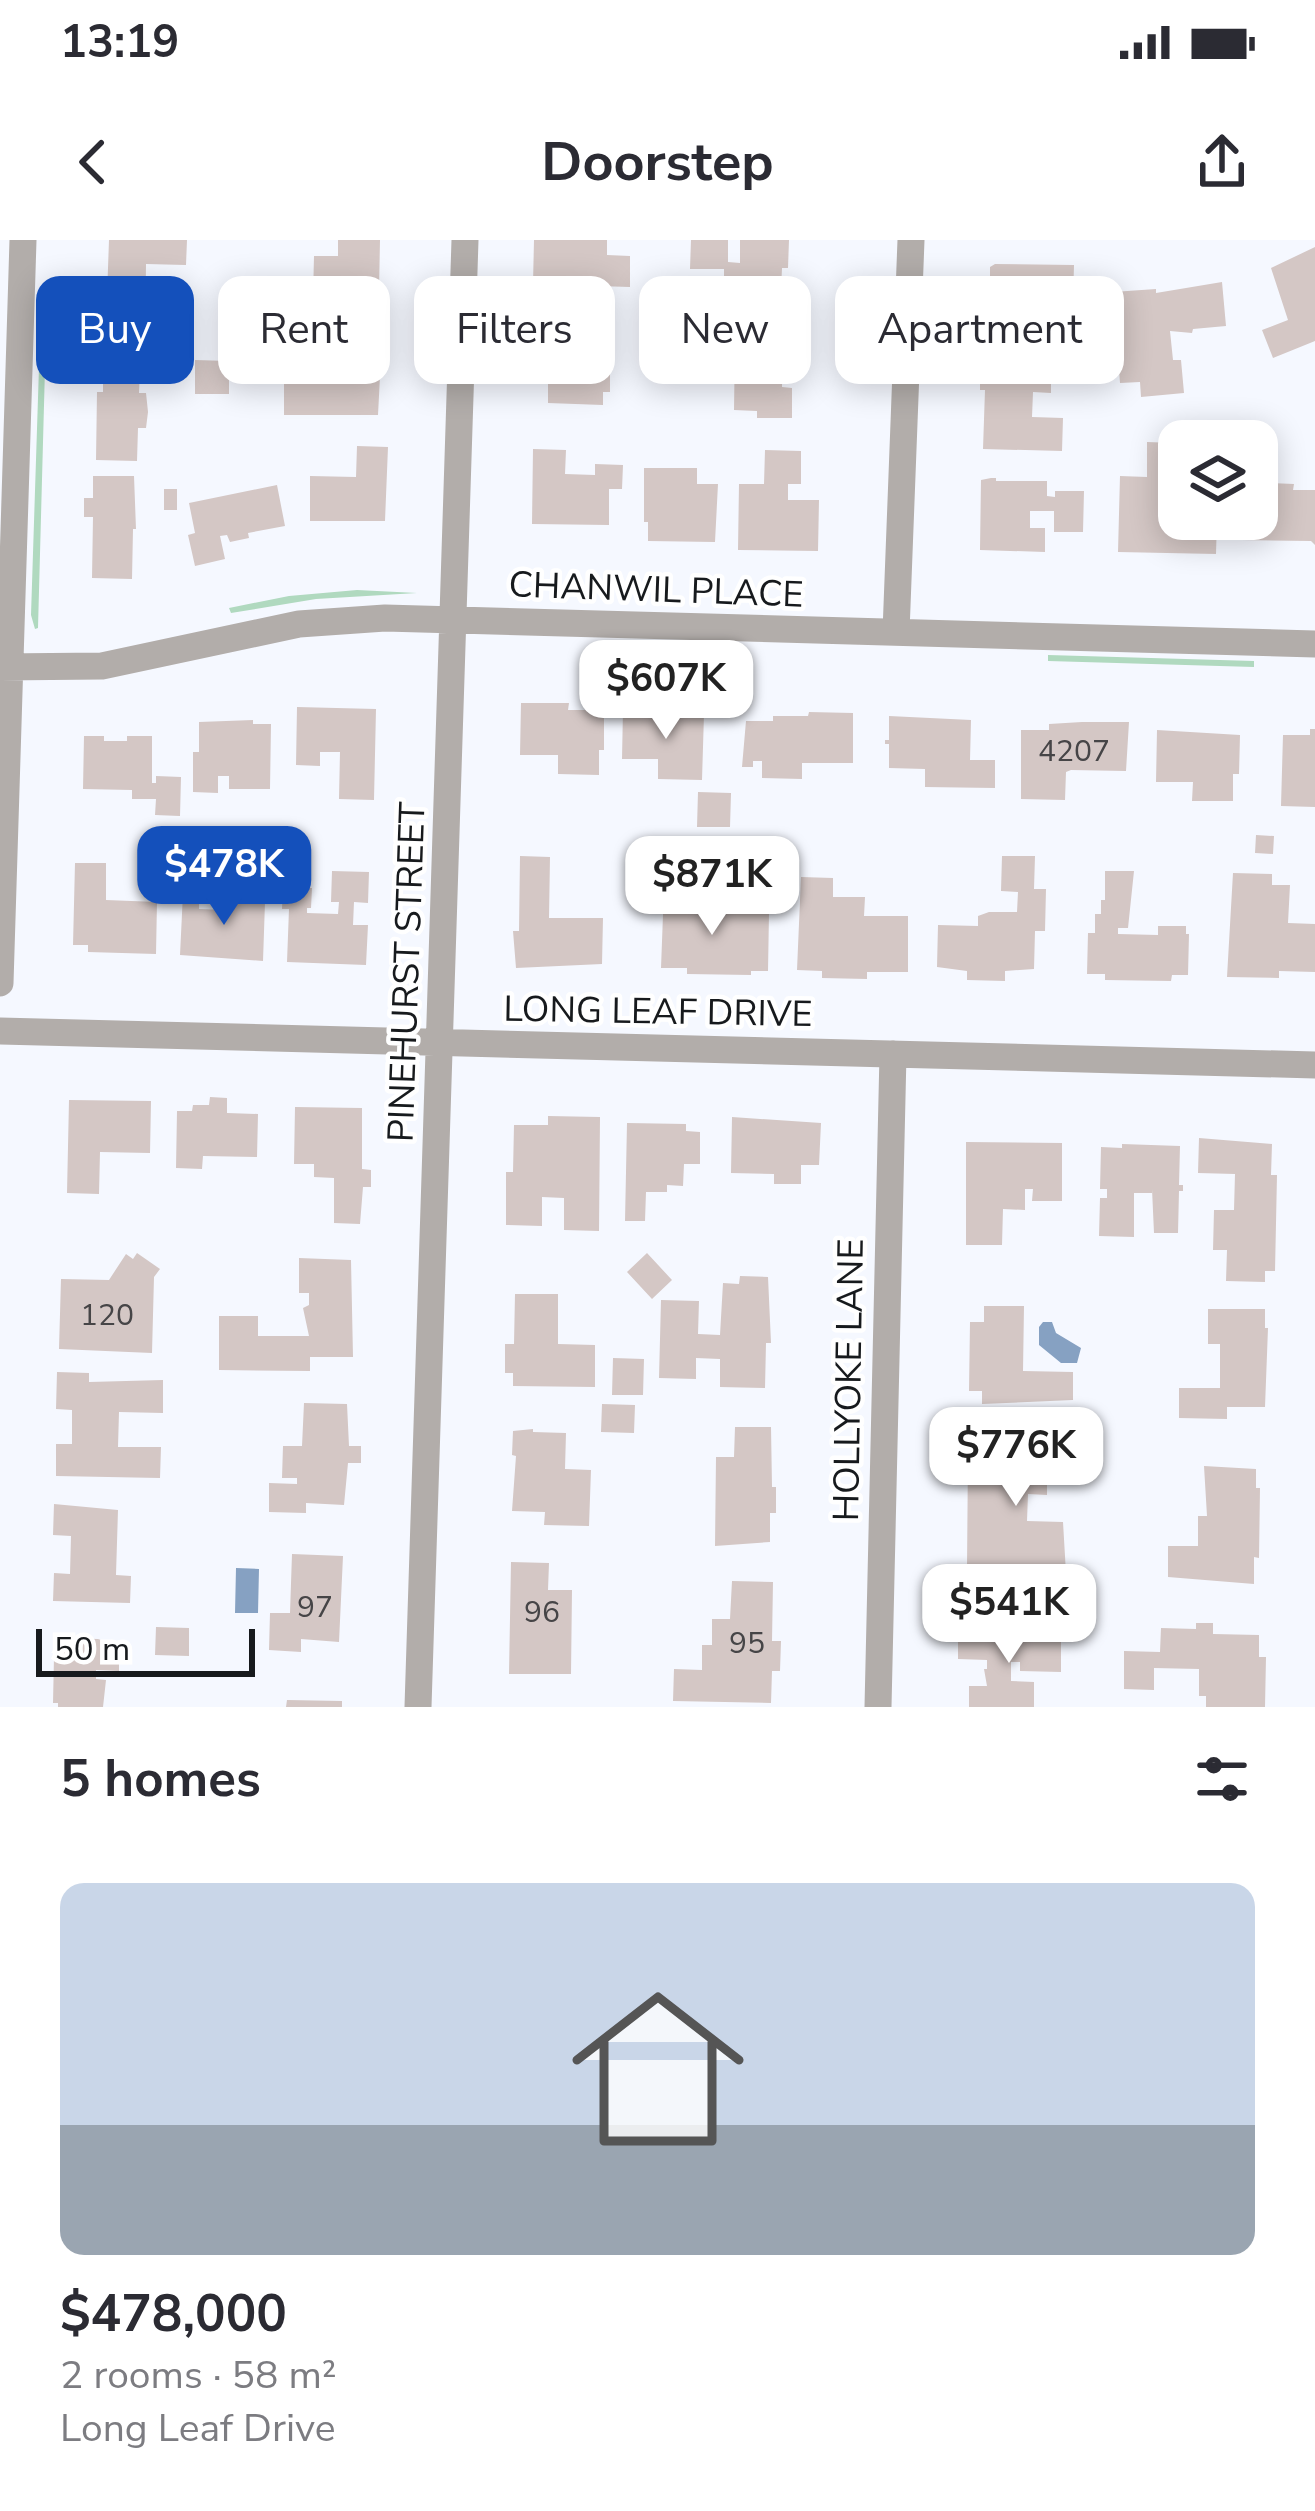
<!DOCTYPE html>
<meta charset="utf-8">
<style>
body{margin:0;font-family:"Nunito Sans",sans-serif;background:#f2f2f3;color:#2b2b33;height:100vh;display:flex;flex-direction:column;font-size:45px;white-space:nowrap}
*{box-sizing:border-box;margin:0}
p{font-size:39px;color:#7c7c81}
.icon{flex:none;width:66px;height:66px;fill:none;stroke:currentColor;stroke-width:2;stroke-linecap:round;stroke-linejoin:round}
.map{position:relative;height:1467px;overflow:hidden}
.drawer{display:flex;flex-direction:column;background:#fff;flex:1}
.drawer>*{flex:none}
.banner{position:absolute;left:36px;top:36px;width:1245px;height:108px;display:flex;gap:24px}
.controls{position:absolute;left:1158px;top:180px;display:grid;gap:24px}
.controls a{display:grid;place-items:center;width:120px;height:120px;border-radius:24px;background:#fff;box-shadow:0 6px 30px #0003;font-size:60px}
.scale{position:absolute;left:36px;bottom:30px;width:219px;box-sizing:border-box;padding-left:12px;border:6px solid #171a1d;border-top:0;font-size:33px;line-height:42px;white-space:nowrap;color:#171a1d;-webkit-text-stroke:9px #fff;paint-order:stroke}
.price{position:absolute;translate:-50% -102px;padding:0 27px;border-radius:24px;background:#fff;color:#222;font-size:39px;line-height:78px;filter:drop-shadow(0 3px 6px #0008)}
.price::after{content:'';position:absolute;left:50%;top:72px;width:36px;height:27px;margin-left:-18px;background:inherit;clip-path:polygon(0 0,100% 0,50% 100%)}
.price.selected{background:#1450bb;color:#fff}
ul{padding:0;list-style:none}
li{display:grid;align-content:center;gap:24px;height:636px;padding:0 60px}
li span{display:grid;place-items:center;height:372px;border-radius:24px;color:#555}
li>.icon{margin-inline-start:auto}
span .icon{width:216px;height:216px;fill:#fffc;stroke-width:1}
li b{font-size:51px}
h2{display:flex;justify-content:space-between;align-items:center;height:144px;padding:0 60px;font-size:51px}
.chip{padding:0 42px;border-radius:24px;background:#fff;box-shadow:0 6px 30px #0003;font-size:42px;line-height:108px}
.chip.selected{background:#1450bb;color:#fff}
.status{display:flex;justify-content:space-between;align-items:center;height:84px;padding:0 60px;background:#fff;direction:ltr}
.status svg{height:33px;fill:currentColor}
header{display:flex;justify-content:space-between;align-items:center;height:156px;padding:0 60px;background:#fff;font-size:54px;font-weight:700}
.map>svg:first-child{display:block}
.green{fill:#b0d9bf}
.water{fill:#86a1c2}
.building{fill:#d4c7c5}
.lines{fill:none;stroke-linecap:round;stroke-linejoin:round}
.street{stroke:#b2adaa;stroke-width:27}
.labels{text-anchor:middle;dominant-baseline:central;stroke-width:9;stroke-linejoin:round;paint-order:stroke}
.number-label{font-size:30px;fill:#464547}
.street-label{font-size:36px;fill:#171a1d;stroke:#fff}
</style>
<div class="status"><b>13:19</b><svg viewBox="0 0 49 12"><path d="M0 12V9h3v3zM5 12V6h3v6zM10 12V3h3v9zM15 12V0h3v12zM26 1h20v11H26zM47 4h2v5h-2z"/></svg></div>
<header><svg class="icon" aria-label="back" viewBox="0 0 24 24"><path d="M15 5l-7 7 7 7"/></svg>Doorstep<svg class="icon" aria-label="share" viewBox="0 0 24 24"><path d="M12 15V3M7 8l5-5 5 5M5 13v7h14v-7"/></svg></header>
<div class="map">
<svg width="1315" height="1467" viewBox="0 0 1315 1467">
<rect width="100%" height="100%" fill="#f5f8ff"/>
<path class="green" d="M39,127L45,128L38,388L35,389L31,375Z
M357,350L417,353L316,359L231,373L229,368L289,356Z
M1048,415L1254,421V427L1048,421Z"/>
<path class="water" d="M1043,1082H1052L1056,1093L1081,1108L1077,1123H1061L1039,1105V1087Z
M236,1328L259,1329L258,1373H235Z"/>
<path class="building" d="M109,0H187L186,25L146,24L145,99L105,98L102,56H107Z
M338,0H380L379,51H368L367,76L330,75V58L313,57L314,16H338Z
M534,0H607V15L630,16V47L533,44Z
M691,0H728V22L740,23V0H789L788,28H782L781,50H771V54H766V50L724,52V29H690Z
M1315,7V101L1273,118L1262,90L1288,80L1271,28Z
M995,24L1074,25L1073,61L1047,60V80L1085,81L1084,106L982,105L983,70H990V27Z
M1222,42L1226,86L1193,89L1192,93L1170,91L1173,120H1181L1184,153L1141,157L1140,142L1120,143L1113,52L1156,49V53Z
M544,72L599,75L598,118H610V152H603V165L548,163V102H543Z
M728,79L783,81L782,147L792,148V178H757V171L734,170L735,101H727Z
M319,94L382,97L378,175H284V139L332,140V121H319Z
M195,120L229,121V154H195Z
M103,127H140L139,153H146L148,172L146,188H138L137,221L96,220L97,152H103Z
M980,128L1051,130V153L1033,152L1032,177L1063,178L1062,211L983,209L985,150H980Z
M1147,202L1175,203L1179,279H1217L1216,314L1118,312L1120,236L1147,237Z
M357,206L388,207L385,281H310V236L356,237Z
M533,209L566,210L565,234L595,235V224L623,225L622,249H609V285L532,284Z
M765,210L801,211V244H788V260H819L818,311L738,310L739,244H764Z
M644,228H697V244H718L715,302L648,301V282H644Z
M93,236H134L136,289H133L132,339L92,338L93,277H84V258H93Z
M991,238H996V241H1047V256L1055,257V251H1084L1083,292H1054V271H1030V288H1045V312L980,310L981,240Z
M1270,243L1294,244L1293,250H1315V305L1311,301L1241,300V279H1257V262L1269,263Z
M277,245L285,286L248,293L249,298L230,302L227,295L220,296L225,319L195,326L188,295L195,293L189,263Z
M164,249H177V270H164Z
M521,463H569L568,470H604V510H599V535L558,534V515H520Z
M297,467L376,469L374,560L339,559L340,512H320V526L296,525Z
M623,469L704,474L702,540L658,539V519H622Z
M809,472L853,473V523H802V539L762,538V521H753V527H742L746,481H773V476H808Z
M889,476L971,480L970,520H995V548L925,547V529L889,528V504H885V500H889Z
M253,480V484H271L270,549H229V536H218V553L193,552V512H199V482Z
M1082,482H1129L1126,531L1071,530L1066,532L1065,560L1021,559V490H1049V484Z
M1310,489H1315V567L1281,566L1283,495H1310Z
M1157,490L1240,495L1239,534H1233V561H1192L1193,542H1156Z
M84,496H104V501H127V496H152V543H156V536L181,537L180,576L155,575L156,559H132V550L83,549Z
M698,552L731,553L730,587H697Z
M1256,595L1274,596L1273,614L1255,613Z
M520,616L550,617L549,678H603L602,724L516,728L513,691H519Z
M1002,616H1035L1034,649H1046L1045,691H1035L1034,729L1005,731V741L967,740V731L937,727L938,685L978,686V676L989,672H1017L1018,652L1001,651Z
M75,623H106V660L157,662L156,714L88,712V705H73Z
M332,631L369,632L368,663L354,662L353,685H368L366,725L287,722L289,669H282L283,647L312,648L311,668H307V673L338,674L339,662H331Z
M1105,631H1134L1128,688H1118V694L1158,695V686H1186V694H1189L1188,735H1172L1171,741L1105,740V734H1087L1088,693H1095V674H1101V660H1105Z
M1233,633L1272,634V645H1290L1288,683L1315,684V732L1279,731V738L1227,737Z
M801,637L833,638V657H865L864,676H908V732H867V739L822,738V731L797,730Z
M664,648H694V672L769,673L768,731H751V735L687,734V728H661Z
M226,651L250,652L249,661L265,662L263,721L180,715L183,653L199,654V669L226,670Z
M210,857L227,858V873L258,874L257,917L203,916L202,929L176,928L177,871H192L193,865H209Z
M69,860L151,861L150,913L100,912L99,954L67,953Z
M295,867L362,868V929L371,930V947H363L360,984L334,983V938L314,937V924H294Z
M548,876L600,877L599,991L564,990V958L542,957V986L506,985V932H513L514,885H548Z
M732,877L821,883L819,925H801V944H774V934L731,933Z
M627,883L686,884V891L700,892V924H684L683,946L667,945V952H646L645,981H625Z
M1199,898L1272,904L1271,935H1277L1275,1031H1265V1042L1226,1041L1227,1010H1213L1214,970H1234L1235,934L1198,933Z
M966,902L1062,903V961H1032L1033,949H1025V970L1003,969L1002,1005H966Z
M1122,904L1180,906L1179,945H1183V951H1179L1178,993H1154L1152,949V953H1134V997L1099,996L1100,958H1107V949H1100L1101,907L1122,908Z
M137,1013L160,1029L154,1037L152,1113L59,1109L61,1039L109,1040L126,1014L133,1019Z
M647,1013L672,1040L652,1059L627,1032Z
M299,1018L351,1020L353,1117H310V1131L219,1130V1076H258V1096H309L303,1068L309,1065V1053H299Z
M740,1036L768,1037L771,1103H766L765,1148L720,1147V1119L696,1118V1139L659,1138L661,1060L699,1061L698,1094L720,1095L723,1043L739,1044Z
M515,1054H558V1104L595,1105V1147L513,1146V1133H505V1104H514Z
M984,1066H1024L1023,1131L1073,1132V1160L982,1164V1151H969L970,1082H984Z
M1208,1069H1265V1088H1268L1265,1167H1227V1179L1179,1178V1148H1220V1104H1208Z
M613,1118L644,1119L643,1155H612Z
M57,1132L89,1133V1142L163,1140V1173L119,1172L118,1207H161L160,1238L56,1236V1204H72V1170L56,1169Z
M304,1163L347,1164L349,1206H361V1223H348L344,1265L306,1263V1273L269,1272V1243L297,1244V1238H282L283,1206H302Z
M602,1164L635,1165L634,1193L601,1192Z
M735,1187H771L772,1247H776V1273H770V1302L715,1306L716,1217H734Z
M533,1189V1192L566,1193L565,1229L591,1230L589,1286L544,1285L545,1272L512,1271L516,1216L512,1215L513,1191Z
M1023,1209L1079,1210V1244H1047V1255L1028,1254L1027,1281L1063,1282L1066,1333L967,1327L968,1213H1023Z
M1204,1226L1256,1229V1248H1260L1259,1318L1254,1317V1344L1168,1337V1306H1198V1276H1207Z
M54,1264L118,1270L116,1335L131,1336L130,1363L53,1361L54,1333L70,1334L71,1296L53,1295Z
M292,1314L343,1316L339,1402L301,1399V1412L269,1410L270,1373H290Z
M511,1322L549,1323L548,1350H572L571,1434H509Z
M732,1341L773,1342L772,1401H781L780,1431H772L771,1463L673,1461L674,1429L702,1430V1405H712V1379H730Z
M1196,1383H1213V1394L1259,1395V1417H1266L1265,1467H1206V1456H1199V1429L1154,1428V1450L1124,1449V1411L1160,1412L1161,1388L1196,1389Z
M156,1387L189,1388V1416L155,1415Z
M958,1394L1061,1395V1432L1020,1431V1422H1011V1441L1034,1442V1467H969V1446H987L984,1429H987V1420L958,1419Z
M60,1398L98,1399L104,1401V1407H119V1431L96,1430V1439L106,1440L103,1467H58V1463H53L54,1417H59Z
M287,1460L342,1461V1467H286Z"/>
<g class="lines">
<path class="street" d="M896,392L911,0
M0,427L102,426L299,384L385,378L1315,404
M0,743L23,0
M0,791L1315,825
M418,1467L465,0
M878,1467L893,814"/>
</g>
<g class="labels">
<g class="number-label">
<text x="1074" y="511">4207</text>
<text x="107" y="1075">120</text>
<text x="315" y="1367">97</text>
<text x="542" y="1372">96</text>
<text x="747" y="1403">95</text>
</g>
<g class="street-label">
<text transform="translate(656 350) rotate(2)">CHANWIL PLACE</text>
<text transform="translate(407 732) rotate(-88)">PINEHURST STREET</text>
<text transform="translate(658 772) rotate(1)">LONG LEAF DRIVE</text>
<text transform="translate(849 1140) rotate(-89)">HOLLYOKE LANE</text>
</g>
</g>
</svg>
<div class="controls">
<a><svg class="icon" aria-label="layers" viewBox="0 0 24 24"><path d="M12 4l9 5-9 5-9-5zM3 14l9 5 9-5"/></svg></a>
</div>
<div class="scale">50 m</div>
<b class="price" style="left:666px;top:502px">$607K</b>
<b class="price selected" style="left:224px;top:688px">$478K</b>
<b class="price" style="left:712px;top:698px">$871K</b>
<b class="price" style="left:1016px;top:1269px">$776K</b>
<b class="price" style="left:1009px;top:1426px">$541K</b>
<div class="banner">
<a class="chip selected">Buy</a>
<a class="chip">Rent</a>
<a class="chip">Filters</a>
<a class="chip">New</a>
<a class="chip">Apartment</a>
</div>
</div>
<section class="drawer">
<h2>5 homes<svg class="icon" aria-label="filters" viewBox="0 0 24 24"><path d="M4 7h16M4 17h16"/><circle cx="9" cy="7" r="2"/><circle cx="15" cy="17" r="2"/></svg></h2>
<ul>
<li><span style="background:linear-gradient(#c9d6e8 65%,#9aa5b1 0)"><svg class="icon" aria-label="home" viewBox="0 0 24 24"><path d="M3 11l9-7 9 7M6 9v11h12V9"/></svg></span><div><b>$478,000</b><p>2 rooms · 58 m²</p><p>Long Leaf Drive</p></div></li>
</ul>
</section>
